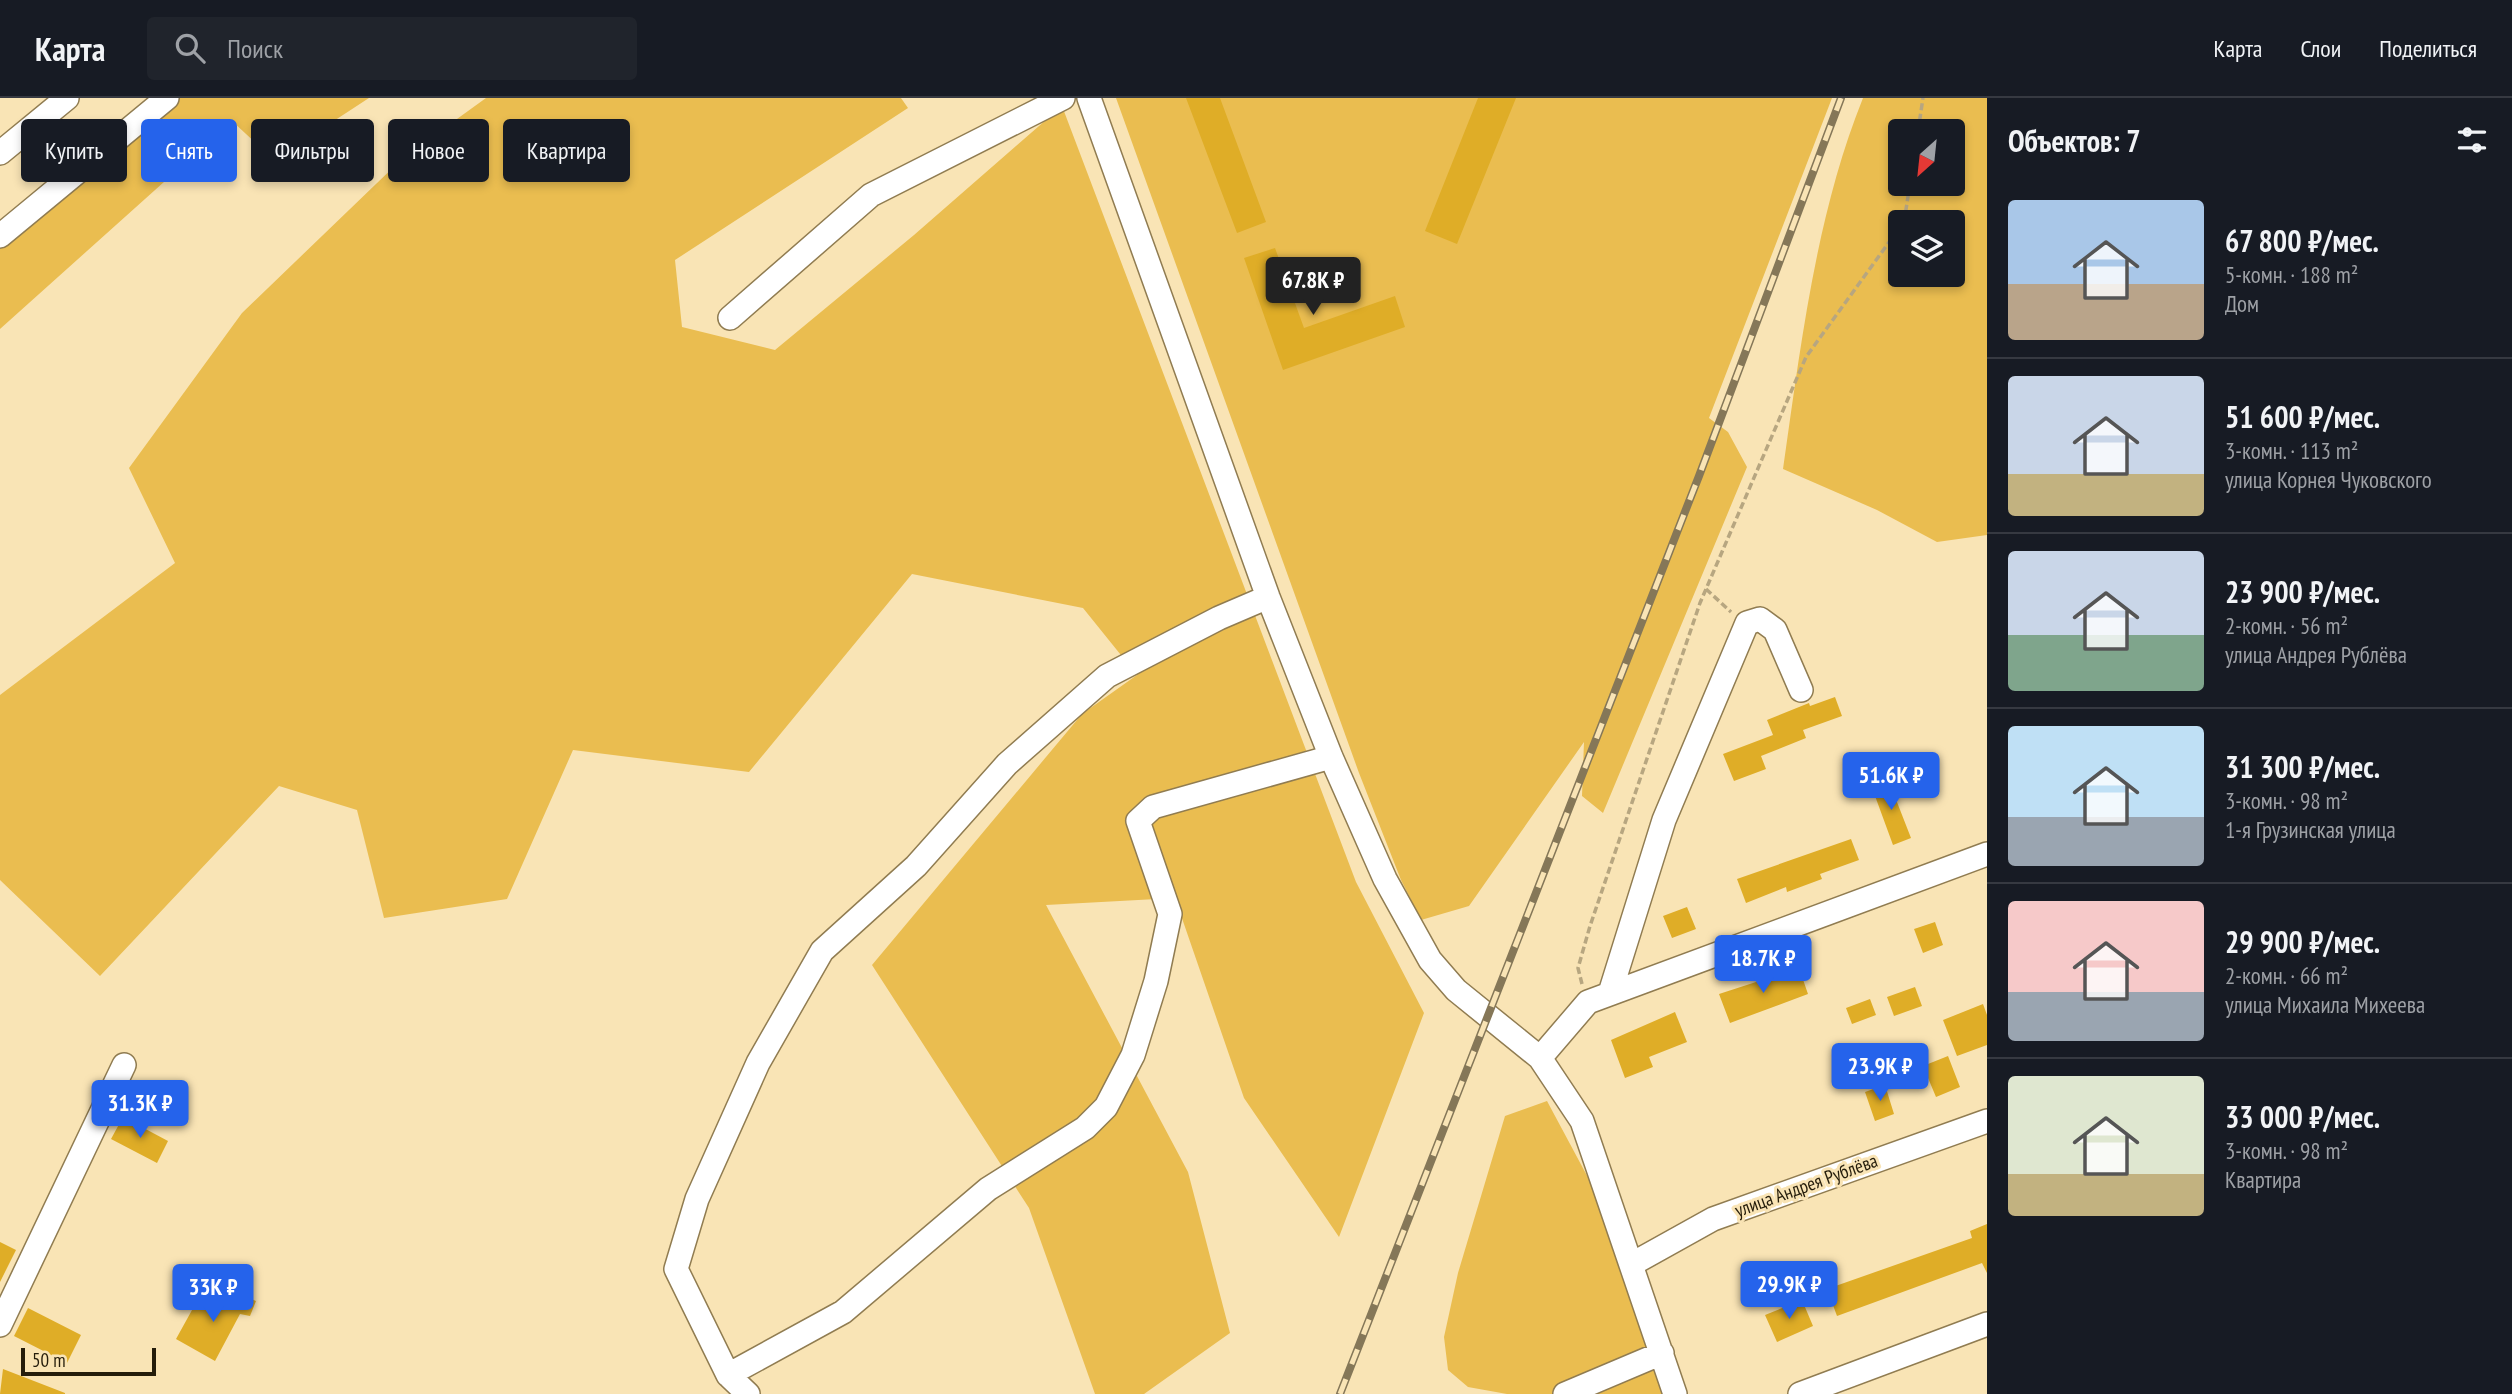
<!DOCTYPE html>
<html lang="ru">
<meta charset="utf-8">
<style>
body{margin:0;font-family:"PT Sans Narrow",sans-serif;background:#20242c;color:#f1f3f6;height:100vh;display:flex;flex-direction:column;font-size:26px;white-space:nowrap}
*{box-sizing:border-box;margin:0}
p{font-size:23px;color:#9ea1a6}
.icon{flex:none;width:38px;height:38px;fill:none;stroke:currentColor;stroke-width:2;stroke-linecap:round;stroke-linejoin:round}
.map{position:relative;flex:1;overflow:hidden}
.details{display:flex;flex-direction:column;background:#171b24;width:525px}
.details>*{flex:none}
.top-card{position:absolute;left:21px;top:21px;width:665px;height:63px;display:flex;gap:14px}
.needle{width:46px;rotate:207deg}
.tools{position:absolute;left:1888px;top:21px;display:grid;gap:14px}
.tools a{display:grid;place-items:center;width:77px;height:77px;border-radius:7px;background:#171b24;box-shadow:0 4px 10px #0003;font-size:35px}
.scale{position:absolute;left:21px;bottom:18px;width:135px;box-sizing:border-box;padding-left:7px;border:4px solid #251d0b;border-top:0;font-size:19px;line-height:24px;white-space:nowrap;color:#251d0b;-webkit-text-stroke:5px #f9e4b5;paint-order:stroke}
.price{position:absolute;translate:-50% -60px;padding:0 16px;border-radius:7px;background:#2563eb;color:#fff;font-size:23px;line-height:46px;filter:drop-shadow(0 2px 4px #0008)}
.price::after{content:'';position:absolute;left:50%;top:42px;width:21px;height:16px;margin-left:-10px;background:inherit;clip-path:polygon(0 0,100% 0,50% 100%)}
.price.selected{background:#222;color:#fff}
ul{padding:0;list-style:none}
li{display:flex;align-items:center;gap:21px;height:175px;padding:0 21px}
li+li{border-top:2px solid #363941}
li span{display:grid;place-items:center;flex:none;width:196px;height:140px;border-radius:7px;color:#555}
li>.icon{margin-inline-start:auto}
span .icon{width:84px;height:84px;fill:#fffc;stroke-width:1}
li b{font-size:30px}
h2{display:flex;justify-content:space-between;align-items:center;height:84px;padding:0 21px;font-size:30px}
.tag{padding:0 24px;border-radius:7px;background:#171b24;box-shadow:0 4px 10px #0003;font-size:24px;line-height:63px}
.tag.selected{background:#2563eb;color:#fff}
header{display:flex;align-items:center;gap:42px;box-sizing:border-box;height:98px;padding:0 35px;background:#171b24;border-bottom:2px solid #363941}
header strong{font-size:33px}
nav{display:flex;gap:38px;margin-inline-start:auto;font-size:24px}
.search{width:490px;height:63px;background:#20242c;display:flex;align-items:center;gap:18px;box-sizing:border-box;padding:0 24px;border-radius:7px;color:#9ea1a6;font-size:26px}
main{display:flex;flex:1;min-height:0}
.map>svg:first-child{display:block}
.green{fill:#eabd50;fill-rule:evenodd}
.building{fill:#dfad27}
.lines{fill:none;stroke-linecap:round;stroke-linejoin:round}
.minor-casing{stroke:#907c51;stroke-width:26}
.path{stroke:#b7a680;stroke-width:3.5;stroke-dasharray:7 3.5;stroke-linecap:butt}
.minor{stroke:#fff;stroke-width:23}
.rail-casing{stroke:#857758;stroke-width:8}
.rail{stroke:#f9e4b5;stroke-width:5;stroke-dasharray:16;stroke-linecap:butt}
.labels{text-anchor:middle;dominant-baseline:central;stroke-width:6;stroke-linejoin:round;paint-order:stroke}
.street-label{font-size:19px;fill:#251d0b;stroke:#f9e4b5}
</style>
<header>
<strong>Карта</strong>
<div class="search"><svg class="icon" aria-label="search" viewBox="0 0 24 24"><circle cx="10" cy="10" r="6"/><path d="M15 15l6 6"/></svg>Поиск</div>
<nav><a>Карта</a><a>Слои</a><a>Поделиться</a></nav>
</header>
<main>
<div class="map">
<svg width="1987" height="1296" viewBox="0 0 1987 1296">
<rect width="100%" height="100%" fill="#f9e4b5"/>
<path class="green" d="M180,0H369L274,62L232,23L0,231V151Z
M486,0H901L908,10L675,162L682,229L775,252L914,137L1062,8L1356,784L1424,915L1339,1139L1244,1000L1175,800L1046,807L1188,1074L1230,1235L1144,1296H1095L1029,1110L872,867L1082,616L1137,577L1083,510L912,476L749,674L573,652L507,801L384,820L357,712L279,688L100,878L0,782V597L175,465L129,370L242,215L403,60Z
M1116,0H1832L1709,320L1728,334L1747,369L1603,715L1582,698L1584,644L1469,808L1421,822L1401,782L1359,675Z
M1863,0H1987V437L1937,444L1877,412L1783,371C1801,246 1816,117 1863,0ZM1953,33V86H1900V33ZM1953,124V177H1900V124Z
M1547,1003L1592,1087L1665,1296H1507L1468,1289L1448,1272L1444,1239L1458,1175L1505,1018Z"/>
<path class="building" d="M1186,0H1220L1266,124L1237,135Z
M1478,0H1516L1457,146L1425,133Z
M1275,150L1304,230L1395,198L1405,229L1283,272L1244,160Z
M1835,599L1842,618L1803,632L1806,640L1761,658L1766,671L1734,683L1723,656L1773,637L1767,622L1809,605L1810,608Z
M1888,681L1911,740L1893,747L1871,687Z
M1851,741L1859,762L1820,776L1822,781L1787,794L1786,789L1746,805L1737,781Z
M1687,809L1696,831L1672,840L1663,818Z
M1935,824L1943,847L1923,855L1914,831Z
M1799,870L1808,896L1730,925L1719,896Z
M1915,889L1922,908L1894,918L1887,899Z
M1870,901L1876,917L1852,926L1846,910Z
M1983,906L1987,917V947L1957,958L1943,922Z
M1675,914L1687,944L1649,959L1653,969L1625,980L1611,942Z
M1948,958L1960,989L1936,999L1923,968Z
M1885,987L1894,1016L1875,1023L1865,994Z
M123,1019L168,1043L157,1065L111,1041Z
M1987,1126V1175L1982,1165L1837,1218L1827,1191L1972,1140L1970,1133Z
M0,1144L16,1152L0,1184Z
M202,1194L230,1210L240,1196L256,1203L250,1218L240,1216L215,1263L176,1241Z
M1802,1202L1813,1228L1777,1244L1765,1217Z
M28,1210L81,1237L67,1265L14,1238Z
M3,1271L65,1295V1296H0Z"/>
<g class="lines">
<defs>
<path id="minor" d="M1089,0L1268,499L1331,659L1385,781L1430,862L1456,892L1540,960L1582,1023L1675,1296
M0,55L67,0
M0,138L167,0
M730,220L871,97L1063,0
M1610,895L1664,722L1747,525L1760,521L1775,532L1801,592
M1540,960L1588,904L1987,756
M1632,1166L1713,1121L1987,1023
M0,1227L124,967
M728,1277L843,1214L988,1091L1085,1030L1106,1009L1133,957L1156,883L1170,816L1138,723L1153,709L1331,659
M748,1296L728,1277L676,1171L697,1101L758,965L822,853L916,768L1007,666L1107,578L1219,520L1268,499
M1565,1296L1662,1255
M1800,1296L1987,1226"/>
</defs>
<use href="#minor" class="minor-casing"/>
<path class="path" d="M1918,33L1923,0
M1904,124L1910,86
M1706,491L1731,514
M1582,886L1578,870L1590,828L1700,505L1806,259L1900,129"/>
<use href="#minor" class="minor"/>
<defs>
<path id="rail" d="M1340,1296L1699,378L1841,0"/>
</defs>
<use href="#rail" class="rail-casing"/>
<use href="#rail" class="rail"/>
</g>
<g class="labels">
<g class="street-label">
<text transform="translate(1806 1087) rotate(-20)">улица Андрея Рублёва</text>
</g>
</g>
</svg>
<div class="tools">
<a><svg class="needle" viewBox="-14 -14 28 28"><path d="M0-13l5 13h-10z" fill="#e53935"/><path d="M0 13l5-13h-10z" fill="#9ea1a6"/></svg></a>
<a><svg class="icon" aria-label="layers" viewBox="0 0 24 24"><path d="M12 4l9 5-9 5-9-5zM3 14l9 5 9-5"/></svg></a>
</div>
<div class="scale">50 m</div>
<b class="price selected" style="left:1313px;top:219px">67.8K ₽</b>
<b class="price" style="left:1891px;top:714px">51.6K ₽</b>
<b class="price" style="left:1763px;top:897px">18.7K ₽</b>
<b class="price" style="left:1880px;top:1005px">23.9K ₽</b>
<b class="price" style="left:140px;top:1042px">31.3K ₽</b>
<b class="price" style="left:1789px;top:1223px">29.9K ₽</b>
<b class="price" style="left:213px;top:1226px">33K ₽</b>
<div class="top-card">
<a class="tag">Купить</a>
<a class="tag selected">Снять</a>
<a class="tag">Фильтры</a>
<a class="tag">Новое</a>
<a class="tag">Квартира</a>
</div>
</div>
<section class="details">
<h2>Объектов: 7<svg class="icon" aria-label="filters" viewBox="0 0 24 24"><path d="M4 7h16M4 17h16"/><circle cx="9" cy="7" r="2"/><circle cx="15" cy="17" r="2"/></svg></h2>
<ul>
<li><span style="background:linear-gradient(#a9c7e8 60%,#b9a48a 0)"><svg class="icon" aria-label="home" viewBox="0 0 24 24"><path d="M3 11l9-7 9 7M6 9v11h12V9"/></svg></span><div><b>67 800 ₽/мес.</b><p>5-комн. · 188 m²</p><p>Дом</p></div></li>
<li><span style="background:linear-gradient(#c9d6e8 70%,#c2b280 0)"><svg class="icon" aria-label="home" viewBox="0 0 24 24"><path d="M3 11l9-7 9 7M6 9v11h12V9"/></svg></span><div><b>51 600 ₽/мес.</b><p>3-комн. · 113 m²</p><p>улица Корнея Чуковского</p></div></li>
<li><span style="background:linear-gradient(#c9d6e8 60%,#7fa58c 0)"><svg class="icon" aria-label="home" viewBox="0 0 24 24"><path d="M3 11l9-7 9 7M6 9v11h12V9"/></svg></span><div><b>23 900 ₽/мес.</b><p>2-комн. · 56 m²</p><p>улица Андрея Рублёва</p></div></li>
<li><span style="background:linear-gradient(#bfe0f5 65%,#9aa5b1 0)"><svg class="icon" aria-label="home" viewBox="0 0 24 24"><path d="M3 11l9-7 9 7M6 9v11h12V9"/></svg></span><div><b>31 300 ₽/мес.</b><p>3-комн. · 98 m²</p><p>1-я Грузинская улица</p></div></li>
<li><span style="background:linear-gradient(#f6c9c9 65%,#9aa5b1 0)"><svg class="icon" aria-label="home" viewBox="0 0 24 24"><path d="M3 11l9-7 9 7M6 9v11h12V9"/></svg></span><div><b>29 900 ₽/мес.</b><p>2-комн. · 66 m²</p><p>улица Михаила Михеева</p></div></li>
<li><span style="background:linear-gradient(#dfe7d0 70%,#c2b280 0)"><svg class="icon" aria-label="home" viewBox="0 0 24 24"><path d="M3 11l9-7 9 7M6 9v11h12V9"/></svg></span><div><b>33 000 ₽/мес.</b><p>3-комн. · 98 m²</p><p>Квартира</p></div></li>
</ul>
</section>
</main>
